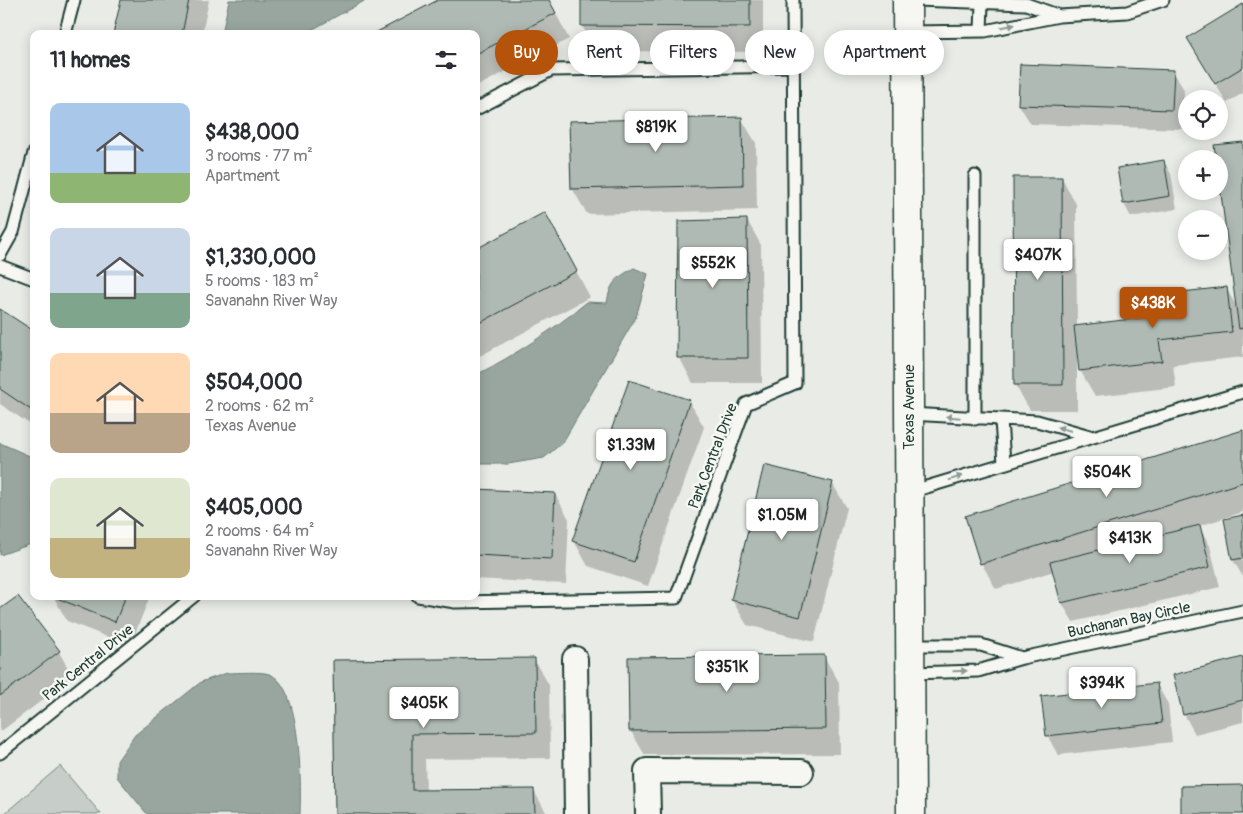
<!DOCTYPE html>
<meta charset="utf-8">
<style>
body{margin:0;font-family:Pangolin,sans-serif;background:#f2f2f3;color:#2b2b33;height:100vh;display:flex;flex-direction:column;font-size:19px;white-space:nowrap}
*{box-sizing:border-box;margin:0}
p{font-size:16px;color:#7c7c81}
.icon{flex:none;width:28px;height:28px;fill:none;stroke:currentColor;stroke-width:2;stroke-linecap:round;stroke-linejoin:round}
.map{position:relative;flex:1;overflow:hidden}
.side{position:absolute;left:30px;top:30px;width:450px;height:570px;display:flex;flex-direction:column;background:#fff;border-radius:10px;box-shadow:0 2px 12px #0003}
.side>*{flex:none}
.hud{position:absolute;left:495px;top:30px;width:475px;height:45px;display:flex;gap:10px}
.fabs{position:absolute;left:1178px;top:90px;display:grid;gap:10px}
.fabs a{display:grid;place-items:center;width:50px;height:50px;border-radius:50%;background:#fff;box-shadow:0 2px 12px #0003;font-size:25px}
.price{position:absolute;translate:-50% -42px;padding:0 11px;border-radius:5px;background:#fff;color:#222;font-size:16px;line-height:32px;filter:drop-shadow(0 1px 2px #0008)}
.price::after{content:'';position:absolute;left:50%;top:30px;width:15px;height:11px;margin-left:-8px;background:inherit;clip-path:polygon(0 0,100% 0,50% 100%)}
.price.active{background:#b45309;color:#fff}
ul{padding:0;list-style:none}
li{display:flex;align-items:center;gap:15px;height:125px;padding:0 20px}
li span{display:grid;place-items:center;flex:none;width:140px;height:100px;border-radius:10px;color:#555}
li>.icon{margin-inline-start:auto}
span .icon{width:60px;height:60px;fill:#fffc;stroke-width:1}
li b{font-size:21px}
h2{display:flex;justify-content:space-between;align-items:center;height:60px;padding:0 20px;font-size:21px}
.tag{padding:0 18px;border-radius:22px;background:#fff;box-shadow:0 2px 12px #0003;font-size:18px;line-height:45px}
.tag.active{background:#b45309;color:#fff}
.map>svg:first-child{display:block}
.green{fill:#c7cec9;stroke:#73867e}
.water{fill:#99a6a0;stroke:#687c75}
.shadow{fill:#0003}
.building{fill:#b0bab5;stroke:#1f3d34}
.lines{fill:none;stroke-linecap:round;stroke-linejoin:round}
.lane-casing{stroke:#1f3d34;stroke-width:15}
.street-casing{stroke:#1f3d34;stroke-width:28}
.secondary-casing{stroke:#1f3d34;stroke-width:31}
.lane{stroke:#f6f6f2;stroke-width:11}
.street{stroke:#f6f6f2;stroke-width:24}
.secondary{stroke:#f6f6f2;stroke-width:28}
.oneway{fill:#8a9a93}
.labels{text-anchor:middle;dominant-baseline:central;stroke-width:5;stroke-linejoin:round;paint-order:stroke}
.street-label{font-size:15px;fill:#1f3d34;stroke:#f6f6f2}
</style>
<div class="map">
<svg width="1243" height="814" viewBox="0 0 1243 814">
<rect width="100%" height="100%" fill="#e9ebe7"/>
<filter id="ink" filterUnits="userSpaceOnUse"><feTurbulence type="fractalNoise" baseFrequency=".02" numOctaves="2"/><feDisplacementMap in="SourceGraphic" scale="10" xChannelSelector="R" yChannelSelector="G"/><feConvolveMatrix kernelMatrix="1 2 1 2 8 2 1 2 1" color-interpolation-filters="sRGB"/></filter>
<g filter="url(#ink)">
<path class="green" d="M60,766L101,814H4Z"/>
<path class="water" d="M229,0H366L304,34H222Z
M634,268L648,274L636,317L563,442L544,458L508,464H476V375C515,355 553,330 587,302L607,303C610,283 616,278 634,268Z
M0,443L34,458V543L0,555Z
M227,673C237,673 260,671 269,674C302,685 301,785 300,814H147L117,777V761L135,735L201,682Z"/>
<path class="shadow" d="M122,0H209L202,34H114Z
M441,0H549L569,39L476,87V34Z
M582,0H763V52L597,51L582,26Z
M1243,5V93L1227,103L1200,58Z
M1173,71L1184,90L1183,129L1031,124L1019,105Z
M741,118L756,143L757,210L587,214L572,188Z
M1243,143V357L1173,365L1176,387L1095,396L1080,370L1079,358H1077V410H1030L1015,385L1062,178L1076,204L1077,327L1149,318L1226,288L1238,309L1219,159Z
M1164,161L1171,174L1177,209L1131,217L1124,204Z
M747,220L761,245L762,383H693L679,357Z
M559,239L590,297L476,358V250Z
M0,310L34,333V427L0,404Z
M689,401L704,427L648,586L588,566L574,541Z
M1243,431V512L1199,526L1210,546L1220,587L1073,622L1062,603L1054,571L996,589L982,564L967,517Z
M832,483L847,508L814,642L747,625L732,600Z
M476,490L555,494L569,519L566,584L476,579Z
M1243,516V577L1233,560Z
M53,596H150L130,646L67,621Z
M0,611L59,652L73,677L0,732Z
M824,657L839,682L840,754L645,755L630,730Z
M1243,658V722L1195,734L1184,714Z
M534,659L549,685L550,758L425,759L426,792L534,791L547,814H336L334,662Z
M1157,685L1168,704L1172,742L1058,755L1047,735Z"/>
<path class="building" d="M121,0H189L182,34H113Z
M438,0H549L556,13L476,54V34H373Z
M581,0H750V27L581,26Z
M1243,4V67L1215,84L1187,38Z
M1020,64L1174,70L1172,110L1018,105Z
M742,117L743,185L571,189L569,121Z
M1243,142V328L1239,329L1219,179V159H1216L1214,145Z
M1164,160L1170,196L1123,204L1117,168Z
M1013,177H1062L1063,385H1014Z
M545,212L577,271L476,325V249Z
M747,219L748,358H677L678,221Z
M1227,287L1232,332L1159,340L1162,361L1079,371L1074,326L1148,317L1146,296Z
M0,309L34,331V412L0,389Z
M629,380L690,400L634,562L572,541Z
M1243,430V482L980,564L965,516Z
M764,465L833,482L800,617L731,600Z
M476,489L555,493L552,559L476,555Z
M1243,515V558L1232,560L1224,519Z
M1200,525L1210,567L1061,603L1050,562Z
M18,596L60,651L0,696V609Z
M52,596H126L115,622Z
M825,655L826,729L629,731L628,657Z
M1243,657V700L1183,715L1173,675Z
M535,658L536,733L412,734V790L534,789L535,814H335L333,660Z
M1157,683L1162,723L1046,736L1041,696Z
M1243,785V814H1181V786Z"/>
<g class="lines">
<defs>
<path id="lane" d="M916,0L1026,4L1057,15
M981,31L982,3
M907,32L985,31L1059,16L1127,12L1163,0
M65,34L74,0
M476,109L551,70L793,66
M0,255L13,232L34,153
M0,266L34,279
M909,414L1037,421L1090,436
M975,419V176
M1001,420L1004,463
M910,492L1243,392
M418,596L455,602L676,598L746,404L795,383L793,0
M911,645H981L1022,658
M911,673L978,671L1022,658L1243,611
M0,753L194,596"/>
<path id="street" d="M575,659L577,814
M648,814L647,771L801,772"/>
<path id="secondary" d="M907,0L911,814"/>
</defs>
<use href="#lane" class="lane-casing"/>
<use href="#street" class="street-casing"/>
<use href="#secondary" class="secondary-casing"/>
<use href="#lane" class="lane"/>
<use href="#street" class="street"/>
<use href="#secondary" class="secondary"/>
</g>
<defs><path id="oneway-solid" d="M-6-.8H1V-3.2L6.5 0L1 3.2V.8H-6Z" transform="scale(1.25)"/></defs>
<g class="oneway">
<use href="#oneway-solid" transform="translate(1008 26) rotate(-11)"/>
<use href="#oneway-solid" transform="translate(953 417) rotate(-175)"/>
<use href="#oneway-solid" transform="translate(1064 429) rotate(-164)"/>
<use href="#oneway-solid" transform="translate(956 478) rotate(-17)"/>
<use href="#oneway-solid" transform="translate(960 671) rotate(-2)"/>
</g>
</g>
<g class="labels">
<g class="street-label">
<text transform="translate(909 407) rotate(-90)">Texas Avenue</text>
<text transform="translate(713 456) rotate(-69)">Park Central Drive</text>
<text transform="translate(1129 620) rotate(-12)">Buchanan Bay Circle</text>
<text transform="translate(88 663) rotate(-39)">Park Central Drive</text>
</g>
</g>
</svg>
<div class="fabs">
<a><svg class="icon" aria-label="locate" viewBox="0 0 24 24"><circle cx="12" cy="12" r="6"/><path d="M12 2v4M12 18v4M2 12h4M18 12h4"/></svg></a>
<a>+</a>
<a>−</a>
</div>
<b class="price" style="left:656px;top:153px">$819K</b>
<b class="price" style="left:1038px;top:281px">$407K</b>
<b class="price" style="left:713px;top:289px">$552K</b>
<b class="price active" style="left:1153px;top:329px">$438K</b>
<b class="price" style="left:631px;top:471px">$1.33M</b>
<b class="price" style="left:1107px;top:498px">$504K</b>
<b class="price" style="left:782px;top:541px">$1.05M</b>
<b class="price" style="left:1130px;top:564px">$413K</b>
<b class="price" style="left:727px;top:693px">$351K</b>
<b class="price" style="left:1102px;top:709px">$394K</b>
<b class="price" style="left:424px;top:729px">$405K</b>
<div class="hud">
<a class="tag active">Buy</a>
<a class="tag">Rent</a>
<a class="tag">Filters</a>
<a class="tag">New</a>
<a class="tag">Apartment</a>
</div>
<section class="side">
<h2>11 homes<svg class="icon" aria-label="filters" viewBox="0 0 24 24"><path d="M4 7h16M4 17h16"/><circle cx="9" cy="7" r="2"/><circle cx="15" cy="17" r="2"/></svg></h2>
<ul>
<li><span style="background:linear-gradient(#a9c7e8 70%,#8fb573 0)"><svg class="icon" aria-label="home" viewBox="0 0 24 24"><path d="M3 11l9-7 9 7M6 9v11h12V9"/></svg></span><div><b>$438,000</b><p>3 rooms · 77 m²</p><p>Apartment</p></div></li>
<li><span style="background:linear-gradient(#c9d6e8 65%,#7fa58c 0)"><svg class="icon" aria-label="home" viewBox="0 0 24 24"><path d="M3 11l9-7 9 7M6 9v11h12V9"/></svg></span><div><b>$1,330,000</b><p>5 rooms · 183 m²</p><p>Savanahn River Way</p></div></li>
<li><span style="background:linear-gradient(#ffd9b3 60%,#b9a48a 0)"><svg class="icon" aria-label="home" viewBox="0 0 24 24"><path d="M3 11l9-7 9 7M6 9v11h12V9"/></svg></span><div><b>$504,000</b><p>2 rooms · 62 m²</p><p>Texas Avenue</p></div></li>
<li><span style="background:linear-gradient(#dfe7d0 60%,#c2b280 0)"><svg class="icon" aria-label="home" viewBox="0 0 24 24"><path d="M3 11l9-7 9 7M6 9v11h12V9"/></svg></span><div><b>$405,000</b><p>2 rooms · 64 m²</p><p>Savanahn River Way</p></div></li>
</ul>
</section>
</div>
